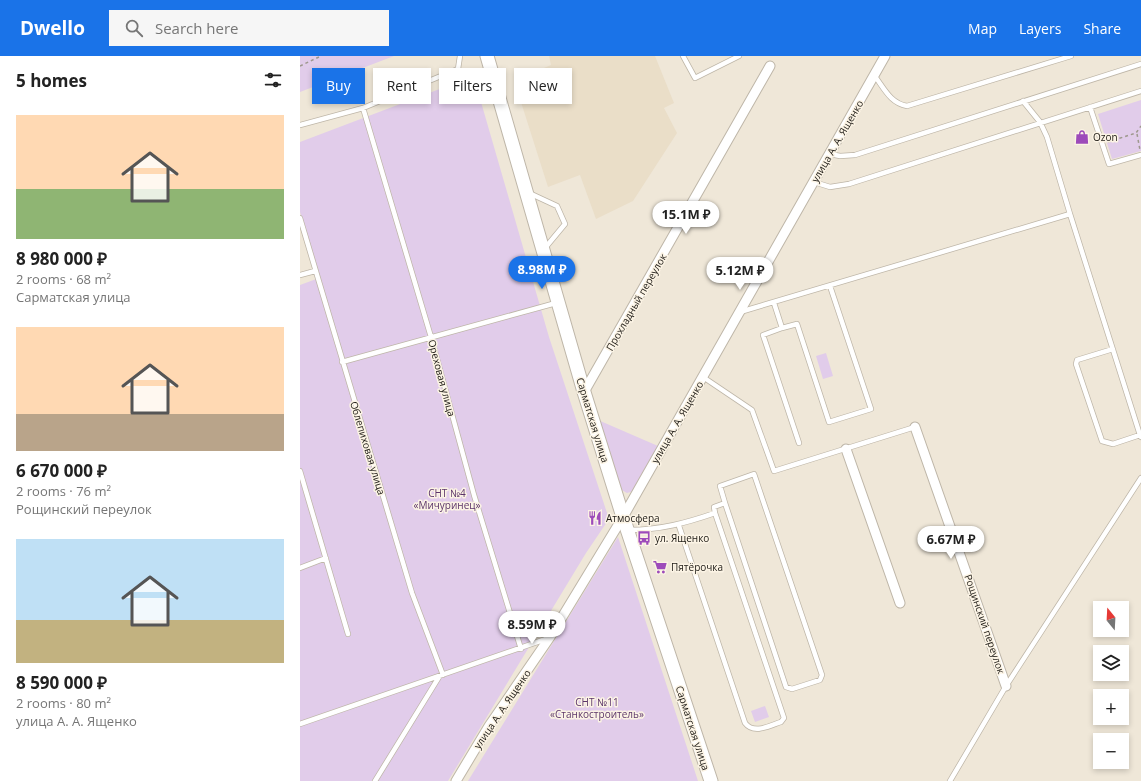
<!DOCTYPE html>
<meta charset="utf-8">
<style>
body{margin:0;font-family:"Open Sans",sans-serif;background:#f6f6f6;color:#222;height:100vh;display:flex;flex-direction:column;font-size:15px;white-space:nowrap}
*{box-sizing:border-box;margin:0}
p{font-size:13px;color:#767676}
.icon{flex:none;width:22px;height:22px;fill:none;stroke:currentColor;stroke-width:2;stroke-linecap:round;stroke-linejoin:round}
.map{position:relative;flex:1;overflow:hidden}
.drawer{display:flex;flex-direction:column;background:#fff;width:300px}
.drawer>*{flex:none}
.guide{position:absolute;left:12px;top:12px;width:380px;height:36px;display:flex;gap:8px}
.needle{width:26px;rotate:342deg}
.buttons{position:absolute;left:793px;top:545px;display:grid;gap:8px}
.buttons a{display:grid;place-items:center;width:36px;height:36px;border-radius:0px;background:#fff;box-shadow:0 2px 6px #0003;font-size:20px}
.price{position:absolute;translate:-50% -34px;padding:0 9px;border-radius:14px;background:#fff;color:#222;font-size:13px;line-height:26px;filter:drop-shadow(0 1px 2px #0008)}
.price::after{content:'';position:absolute;left:50%;top:24px;width:12px;height:9px;margin-left:-6px;background:inherit;clip-path:polygon(0 0,100% 0,50% 100%)}
.price.current{background:#1a73e8;color:#fff}
ul{padding:0;list-style:none}
li{display:grid;align-content:center;gap:8px;height:212px;padding:0 16px}
li span{display:grid;place-items:center;height:124px;border-radius:0px;color:#555}
li>.icon{margin-inline-start:auto}
span .icon{width:72px;height:72px;fill:#fffc;stroke-width:1}
li b{font-size:17px}
h2{display:flex;justify-content:space-between;align-items:center;height:48px;padding:0 16px;font-size:17px}
.pill{padding:0 14px;border-radius:0px;background:#fff;box-shadow:0 2px 6px #0003;font-size:14px;line-height:36px}
.pill.current{background:#1a73e8;color:#fff}
header{display:flex;align-items:center;gap:24px;box-sizing:border-box;height:56px;padding:0 20px;background:#1a73e8;color:#fff}
header strong{font-size:19px}
nav{display:flex;gap:22px;margin-inline-start:auto;font-size:14px}
.search{width:280px;height:36px;background:#f6f6f6;display:flex;align-items:center;gap:10px;box-sizing:border-box;padding:0 14px;border-radius:0px;color:#767676;font-size:15px}
main{display:flex;flex:1;min-height:0}
.map>svg:first-child{display:block}
.built{fill:#eadec8}
.green{fill:#e1ccea}
.lines{fill:none;stroke-linecap:round;stroke-linejoin:round}
.service-casing{stroke:#beb6a8;stroke-width:6}
.minor-casing{stroke:#beb6a8;stroke-width:11}
.secondary-casing{stroke:#beb6a8;stroke-width:15}
.path{stroke:#9e988d;stroke-width:1.5;stroke-dasharray:3 3;stroke-linecap:butt}
.service{stroke:#fff;stroke-width:4.5}
.minor{stroke:#fff;stroke-width:9}
.secondary{stroke:#fff;stroke-width:13}
.labels{text-anchor:middle;dominant-baseline:central;stroke-width:3;stroke-linejoin:round;paint-order:stroke}
.poi-label{font-size:10px;fill:#1e1b16;stroke:#fcf4e5;text-anchor:start}
.street-label{font-size:10px;fill:#1e1b16;stroke:#fcf4e5}
.park-label{font-size:10px;fill:#5c356a;stroke:#fcf4e5}
</style>
<header>
<strong>Dwello</strong>
<div class="search"><svg class="icon" aria-label="search" viewBox="0 0 24 24"><circle cx="10" cy="10" r="6"/><path d="M15 15l6 6"/></svg>Search here</div>
<nav><a>Map</a><a>Layers</a><a>Share</a></nav>
</header>
<main>
<section class="drawer">
<h2>5 homes<svg class="icon" aria-label="filters" viewBox="0 0 24 24"><path d="M4 7h16M4 17h16"/><circle cx="9" cy="7" r="2"/><circle cx="15" cy="17" r="2"/></svg></h2>
<ul>
<li><span style="background:linear-gradient(#ffd9b3 60%,#8fb573 0)"><svg class="icon" aria-label="home" viewBox="0 0 24 24"><path d="M3 11l9-7 9 7M6 9v11h12V9"/></svg></span><div><b>8 980 000 ₽</b><p>2 rooms · 68 m²</p><p>Сарматская улица</p></div></li>
<li><span style="background:linear-gradient(#ffd9b3 70%,#b9a48a 0)"><svg class="icon" aria-label="home" viewBox="0 0 24 24"><path d="M3 11l9-7 9 7M6 9v11h12V9"/></svg></span><div><b>6 670 000 ₽</b><p>2 rooms · 76 m²</p><p>Рощинский переулок</p></div></li>
<li><span style="background:linear-gradient(#bfe0f5 65%,#c2b280 0)"><svg class="icon" aria-label="home" viewBox="0 0 24 24"><path d="M3 11l9-7 9 7M6 9v11h12V9"/></svg></span><div><b>8 590 000 ₽</b><p>2 rooms · 80 m²</p><p>улица А. А. Ященко</p></div></li>
</ul>
</section>
<div class="map">
<svg width="841" height="725" viewBox="0 0 841 725">
<rect width="100%" height="100%" fill="#efe7d8"/>
<path class="built" d="M249,0H355L374,47L364,52L377,77L333,145L296,163L280,119L248,131L220,43L246,33L239,14L251,9Z"/>
<path class="green" d="M0,0H94L0,36Z
M174,20L162,36L165,46H181L249,281L309,463L286,497L148,725H0V229L19,222L0,156V86Z
M841,44V95L812,103L798,58Z
M526,297L533,320L523,323L516,300Z
M298,364L358,390L334,435L327,437L318,432Z
M318,481L398,725H168Z
M465,650L469,661L455,666L451,655Z"/>
<g class="lines">
<defs>
<path id="service" d="M383,0L395,22L439,0
M574,19C584,32 590,47 607,50L771,0
M790,51L809,108L841,99
M63,52L131,281L174,439L221,593
M0,69L63,52L158,13L160,0
M530,98L540,100L555,99L841,8
M514,126L530,131L549,128L841,35
M229,137L257,150L265,168L245,192
M770,158L840,379
M0,162L112,537L143,619
M0,219L15,215
M474,247L482,272L497,268L529,366L571,353L530,230
M440,256L770,158L747,81L740,66L723,45
M482,272L463,279L499,387
M813,293L777,304L776,308L802,385L813,388L840,379L841,381
M42,306L256,247
M403,321L452,354L474,415L615,371
M0,415L48,578
M415,457L414,451L425,447L420,430L454,418L522,619L520,624L492,633L486,631L425,447
M329,474C360,474 386,467 415,457L484,662L481,666C471,669 454,679 445,667L379,470
M0,512L26,502
M0,668L246,583
M75,725L139,621
M650,725L706,630L841,422"/>
<path id="minor" d="M284,336L470,10
M615,371L706,630
M546,393L600,547
M156,725L189,670L250,581L323,461L585,0"/>
<path id="secondary" d="M187,0L284,336L323,461L411,725"/>
</defs>
<use href="#service" class="service-casing"/>
<use href="#minor" class="minor-casing"/>
<use href="#secondary" class="secondary-casing"/>
<path class="path" d="M0,10L21,0
M837,78L840,94
M808,86L836,77L841,70"/>
<use href="#service" class="service"/>
<use href="#minor" class="minor"/>
<use href="#secondary" class="secondary"/>
</g>
<defs>
<symbol id="shop-bare" viewBox="-9 -9 18 18"><path d="M-5-2.5h2.3a2.7 3.5 0 0 1 5.4 0H5L5.5 6h-11ZM-1.5-2.5h3a1.5 2.3 0 0 0-3 0Z" fill="#9d4bba" stroke="#fcf4e5" stroke-width="2.5" paint-order="stroke"/></symbol>
<symbol id="restaurant-bare" viewBox="-9 -9 18 18"><path d="M-5-6h1v4h1v-4h1v4h1v-4h1v5L-1.5 .5V6h-2V.5L-5-1ZM5-6V6H3V1.5H1.5Q1.5-4 5-6Z" fill="#9d4bba" stroke="#fcf4e5" stroke-width="2.5" paint-order="stroke"/></symbol>
<symbol id="bus-bare" viewBox="-9 -9 18 18"><path d="M-5-6H5V4H4V6H2V4H-2V6H-4V4H-5ZM-3.5-4V0h7V-4ZM-3.5 1.2v1.5H-2V1.2ZM2 1.2v1.5H3.5V1.2Z" fill="#9d4bba" stroke="#fcf4e5" stroke-width="2.5" paint-order="stroke"/></symbol>
<symbol id="supermarket-bare" viewBox="-9 -9 18 18"><path d="M-6-5.5h2.5l.6 2H6L4.5 2H-2.5L-4.4-4H-6ZM-1.5 3.2a1.3 1.3 0 1 0 .1 0ZM3 3.2a1.3 1.3 0 1 0 .1 0Z" fill="#9d4bba" stroke="#fcf4e5" stroke-width="2.5" paint-order="stroke"/></symbol>
</defs>
<g fill-rule="evenodd">
<use href="#shop-bare" x="772" y="71" width="20" height="20"/>
<use href="#restaurant-bare" x="285" y="452" width="20" height="20"/>
<use href="#bus-bare" x="334" y="472" width="20" height="20"/>
<use href="#supermarket-bare" x="350" y="501" width="20" height="20"/>
</g>
<g class="labels">
<g class="poi-label">
<text x="793" y="81">Ozon</text>
<text x="306" y="462">Атмосфера</text>
<text x="355" y="482">ул. Ященко</text>
<text x="371" y="511">Пятёрочка</text>
</g>
<g class="street-label">
<text transform="translate(537 85) rotate(-60)">улица А. А. Ященко</text>
<text transform="translate(336 246) rotate(-60)">Прохладный переулок</text>
<text transform="translate(142 322) rotate(75)">Ореховая улица</text>
<text transform="translate(293 364) rotate(73)">Сарматская улица</text>
<text transform="translate(377 366) rotate(-60)">улица А. А. Ященко</text>
<text transform="translate(68 392) rotate(73)">Облепиховая улица</text>
<text transform="translate(685 568) rotate(71)">Рощинский переулок</text>
<text transform="translate(202 653) rotate(-56)">улица А. А. Ященко</text>
<text transform="translate(393 672) rotate(72)">Сарматская улица</text>
</g>
<g class="park-label">
<text x="147" y="437">СНТ №4<tspan x="147" dy="12">«Мичуринец»</tspan></text>
<text x="297" y="646">СНТ №11<tspan x="297" dy="12">«Станкостроитель»</tspan></text>
</g>
</g>
</svg>
<div class="buttons">
<a><svg class="needle" viewBox="-14 -14 28 28"><path d="M0-13l5 13h-10z" fill="#e53935"/><path d="M0 13l5-13h-10z" fill="#767676"/></svg></a>
<a><svg class="icon" aria-label="layers" viewBox="0 0 24 24"><path d="M12 4l9 5-9 5-9-5zM3 14l9 5 9-5"/></svg></a>
<a>+</a>
<a>−</a>
</div>
<b class="price" style="left:386px;top:179px">15.1M ₽</b>
<b class="price current" style="left:242px;top:234px">8.98M ₽</b>
<b class="price" style="left:440px;top:235px">5.12M ₽</b>
<b class="price" style="left:651px;top:504px">6.67M ₽</b>
<b class="price" style="left:232px;top:589px">8.59M ₽</b>
<div class="guide">
<a class="pill current">Buy</a>
<a class="pill">Rent</a>
<a class="pill">Filters</a>
<a class="pill">New</a>
</div>
</div>
</main>
